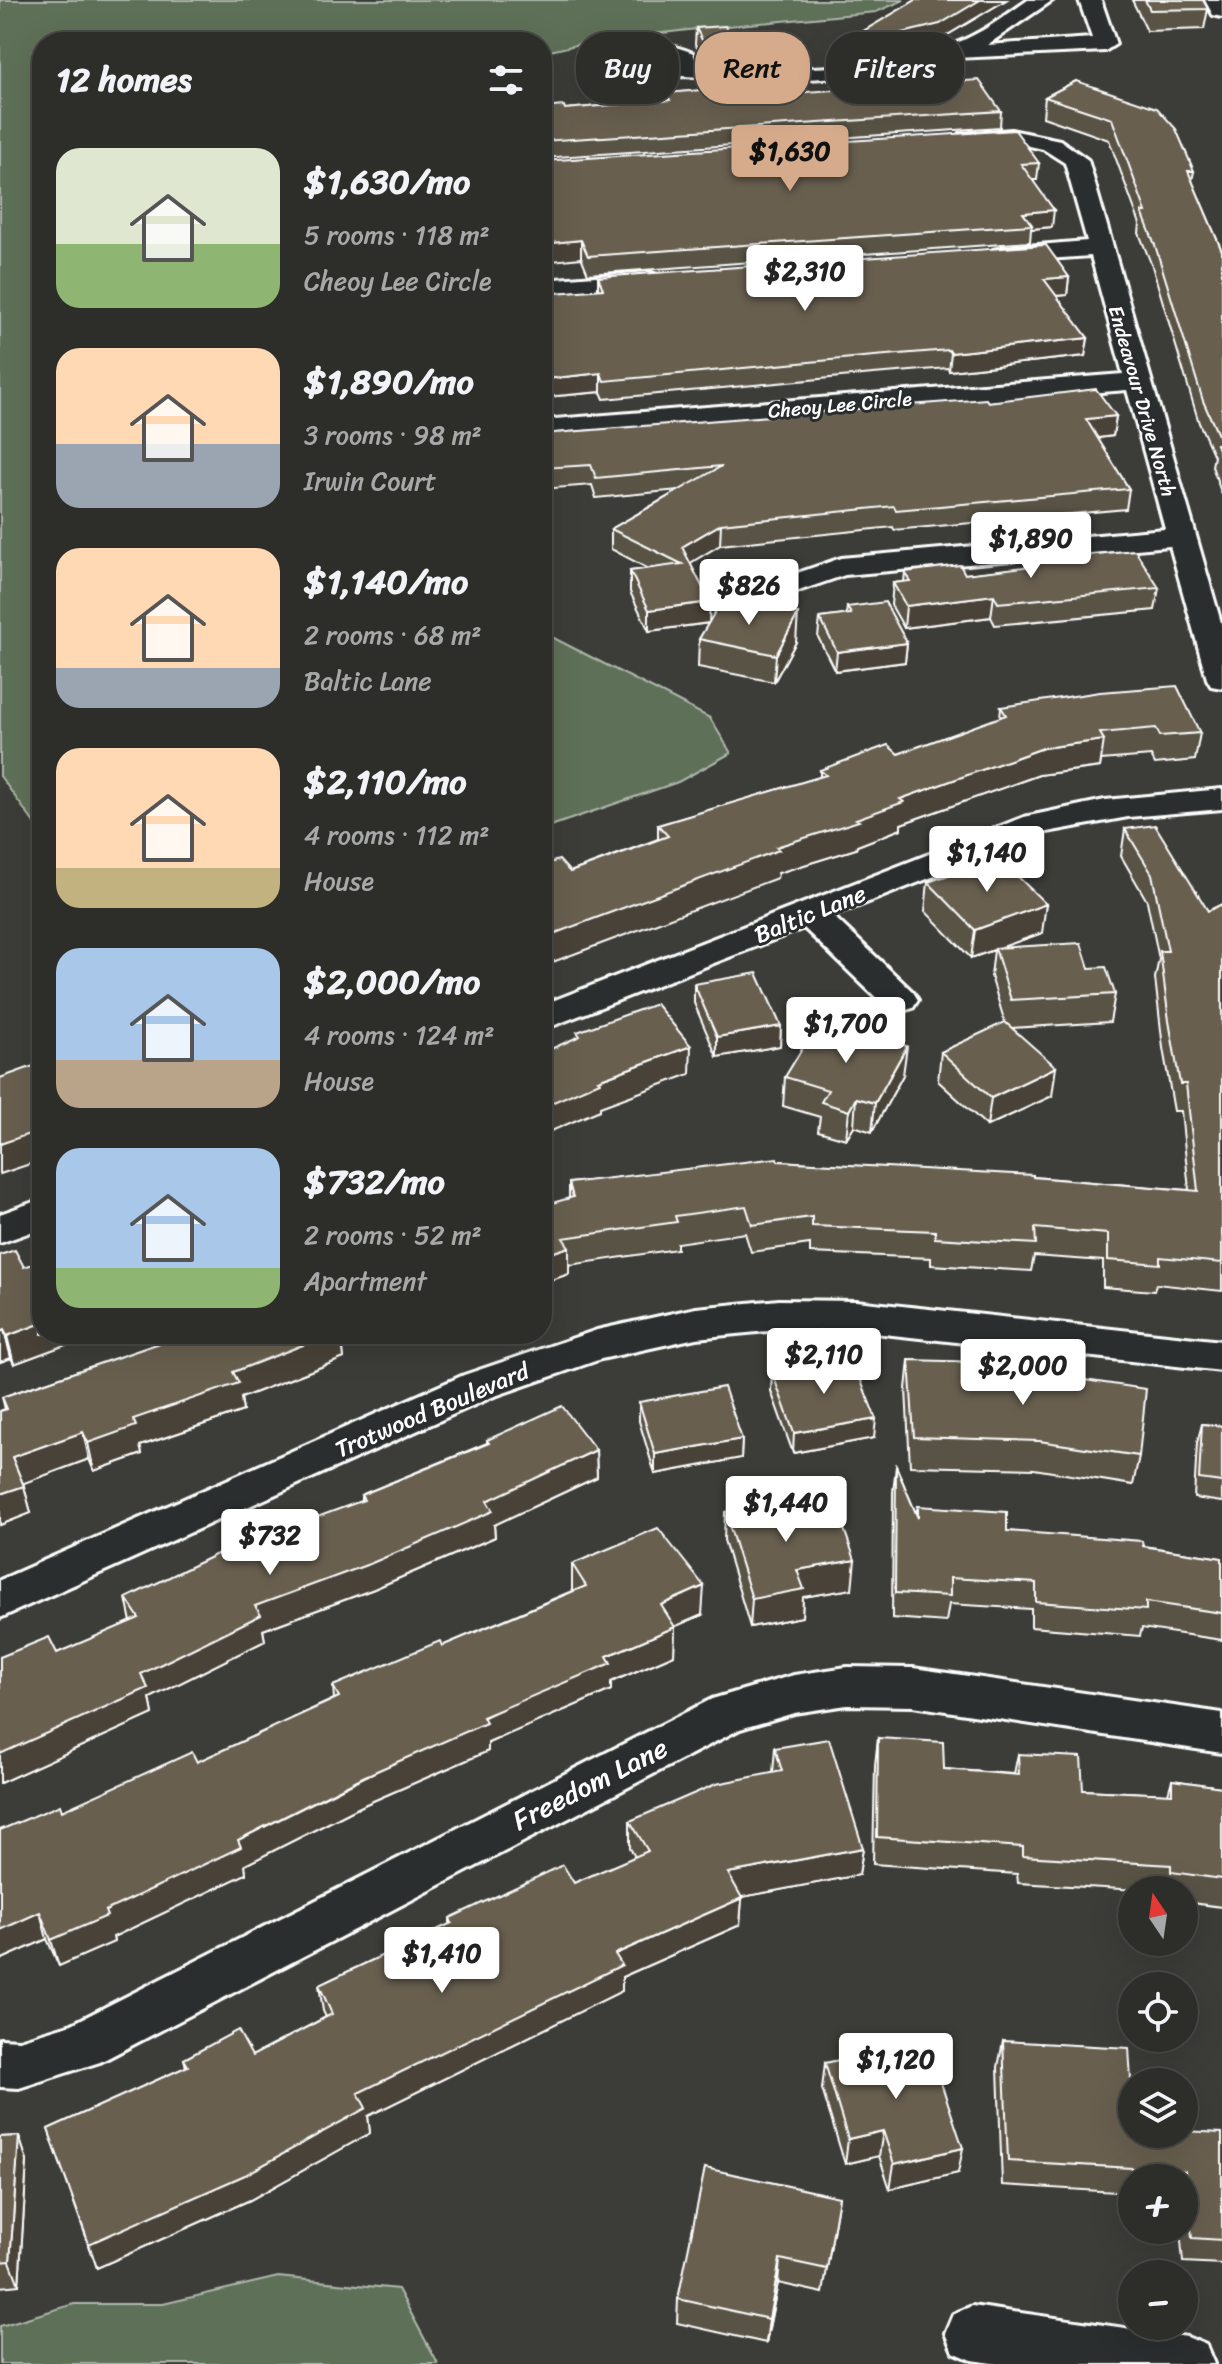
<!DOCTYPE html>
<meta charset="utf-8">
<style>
body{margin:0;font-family:Sriracha,sans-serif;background:#393936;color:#f1f3f6;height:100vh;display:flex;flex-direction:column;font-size:30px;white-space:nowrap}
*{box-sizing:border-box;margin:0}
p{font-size:26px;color:#a7a8a8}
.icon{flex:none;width:44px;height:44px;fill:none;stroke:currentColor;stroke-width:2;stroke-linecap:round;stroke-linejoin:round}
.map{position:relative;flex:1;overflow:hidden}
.panel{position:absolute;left:32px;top:32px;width:520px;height:1312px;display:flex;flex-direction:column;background:#2d2d2a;border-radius:32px;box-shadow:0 8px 32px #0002,0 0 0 2px #484947}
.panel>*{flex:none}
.guide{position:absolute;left:576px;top:32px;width:526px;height:72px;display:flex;gap:16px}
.needle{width:52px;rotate:347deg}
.buttons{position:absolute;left:1118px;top:1876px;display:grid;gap:16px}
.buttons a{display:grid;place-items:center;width:80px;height:80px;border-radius:50%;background:#2d2d2a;box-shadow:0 8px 32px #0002,0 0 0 2px #484947;font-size:40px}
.price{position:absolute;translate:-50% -68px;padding:0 18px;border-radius:8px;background:#fff;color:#222;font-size:26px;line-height:52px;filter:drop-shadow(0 2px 4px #0008)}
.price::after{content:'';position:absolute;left:50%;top:48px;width:24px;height:18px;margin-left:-12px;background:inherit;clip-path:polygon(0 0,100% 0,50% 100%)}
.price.on{background:#d6ab8b;color:#111}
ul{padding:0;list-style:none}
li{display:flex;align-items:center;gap:24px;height:200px;padding:0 24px}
li span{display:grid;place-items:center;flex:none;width:224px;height:160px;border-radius:24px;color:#555}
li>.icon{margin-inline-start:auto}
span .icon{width:96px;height:96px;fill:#fffc;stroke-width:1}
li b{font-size:34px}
h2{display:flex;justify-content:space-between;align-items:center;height:96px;padding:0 24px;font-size:34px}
.tag{padding:0 28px;border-radius:32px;background:#2d2d2a;box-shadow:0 8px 32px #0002,0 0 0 2px #484947;font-size:28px;line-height:72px}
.tag.on{background:#d6ab8b;color:#111}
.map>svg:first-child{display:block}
.green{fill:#5e7059;stroke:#aeb8ac;stroke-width:2}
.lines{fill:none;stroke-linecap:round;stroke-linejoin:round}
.street-casing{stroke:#fff;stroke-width:6}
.secondary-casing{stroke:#fff;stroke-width:6}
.street{fill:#2a2d2e;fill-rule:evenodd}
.secondary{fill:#2a2d2e;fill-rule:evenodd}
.wall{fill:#595244;stroke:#fff;stroke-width:2}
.shaded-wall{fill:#484237;stroke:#fff;stroke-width:2}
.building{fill:#675f4f;stroke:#fff;stroke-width:2}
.labels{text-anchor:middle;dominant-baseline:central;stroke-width:6;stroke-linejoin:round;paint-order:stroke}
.far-street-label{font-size:20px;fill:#fff;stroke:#2a2d2e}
.street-label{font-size:24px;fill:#fff;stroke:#2a2d2e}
.near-street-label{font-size:28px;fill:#fff;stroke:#2a2d2e}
</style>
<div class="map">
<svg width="1222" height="2364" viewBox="0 0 1222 2364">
<rect width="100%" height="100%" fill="#3c3c38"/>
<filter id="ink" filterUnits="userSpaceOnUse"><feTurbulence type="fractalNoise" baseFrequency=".0125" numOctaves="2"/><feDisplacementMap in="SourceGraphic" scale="16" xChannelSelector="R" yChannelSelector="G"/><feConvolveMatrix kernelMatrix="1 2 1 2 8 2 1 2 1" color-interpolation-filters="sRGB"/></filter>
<g filter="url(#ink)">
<path class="green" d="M0,0H904L876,12L697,29L593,41L542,53V42H42V834L0,776Z
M542,632L710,718L731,753L678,782L542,829Z
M278,2277L398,2289L438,2364H0V2326L74,2304H163Z"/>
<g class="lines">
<defs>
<path id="street" d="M1028,0H1053L987,45L1092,38L1079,0H1101L1116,44L1105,51L955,58L864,75L782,81L682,76L649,80L627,72L618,62L623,52C650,43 666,42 693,53L697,64L709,66C788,70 878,72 954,44C981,34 1005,16 1028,0ZM654,57L675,62L657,67L641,61Z
M1011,130L1060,140L1088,160L1222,626V688L1211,686L1207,679L1170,546L845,575L784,596L774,593L769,587L774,581L841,558L1165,529L1127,390L542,436V420L1123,374L1091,256L1002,262L993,260L990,255L993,250L1002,248L1087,241L1065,163L1043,149L1025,145L968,146L960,144L956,139L960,134Z
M649,272L658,275L662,280L658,285L542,296V280Z
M1222,789V809L1128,817L1047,832L833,916L913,992L918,1000L913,1008L900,1012L887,1008L804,928L542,1030V1005L1024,817L1105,800Z
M42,1199V1228L0,1243V1214Z
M779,1300L856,1301L1222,1341V1371L856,1331L779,1330L696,1338L601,1359L492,1397L0,1618V1580L464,1375L597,1330L696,1308Z
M847,1667L913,1668L1222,1713V1753L913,1706L847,1705L794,1713L740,1729L100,2062L19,2088L0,2087V2039L19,2040L72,2024L712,1699L794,1675Z
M972,2306L1187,2337L1206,2345L1214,2364H998L972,2360L953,2352L945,2333L953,2314Z"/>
<path id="secondary" d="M1205,0H1222V17L1213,15Z"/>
</defs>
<use href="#street" class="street-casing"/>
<use href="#secondary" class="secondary-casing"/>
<use href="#street" class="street"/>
<use href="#secondary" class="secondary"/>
</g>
<path class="wall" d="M916,0H1006L939,40L851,61L848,55L850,39Z
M1132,0H1203L1208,9L1204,29L1147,31Z
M696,28L737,48V64L705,62L695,44Z
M715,64L762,95L1001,111L1000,127L542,158V108L565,109L667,100V93L719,89L714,81Z
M1076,81L1194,171L1192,181L1222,251V495L1212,466L1214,456L1199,423L1152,266L1139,233L1140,224L1109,140L1043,117L1045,97Z
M542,161L1039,163L1037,180H1033L1052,227L1031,229L1030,242L588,274Z
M598,277H1069L1067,295L1056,296L1088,338L1085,356L949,371L948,368L873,374L604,399L601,392L546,397V402H542V292L543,294L598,290Z
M988,402L1116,416L1113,436L1097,438L1129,489L1126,509L894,530L893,527L720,545L690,563L709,621L796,642L774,682L698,667L699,639L709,623L649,631L630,592V571L649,569L611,549V529L679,490L596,498L592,485L542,489V434Z
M1030,561L1159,588L1155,610L995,625L991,617L904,628L891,605L893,583L904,582L905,572L965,574L1029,567Z
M847,607L907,643L905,662L835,671L818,637L820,618L846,615Z
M1001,707L1200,733L1195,760L1155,764L1151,756L1101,760L1100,767L1039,775L901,824V829L857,846L856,849L778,873L777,878L570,872L658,839V825L820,777V770L898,754L1000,718Z
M1125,829L1208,911L1222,904V1291L1156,1284L1154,1291L1103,1287V1261L1034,1256L1031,1271L931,1265V1258L810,1253V1244L751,1252L745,1233L677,1243V1249L569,1265V1274L542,1283L569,1198V1183L778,1161L1033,1177L1189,1190L1181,1111H1174L1163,1048L1155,978L1159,959L1147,901L1121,856Z
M928,882L1042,933L1001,947L1089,968L1115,994L1110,1022L1012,1028L1052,1096L987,1126L938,1081L941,1052L1005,1023L991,976L994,950L971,958L925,911Z
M694,984L781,1026L780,1046L717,1057L694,1003Z
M903,1075L872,1132L854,1126L846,1139L818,1131L820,1117L783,1106L785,1077Z
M0,1255L42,1334H95L14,1364L11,1358L0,1362Z
M186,1334H341L344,1358L241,1398L243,1411L140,1446L142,1454L94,1471L89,1459L23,1483L31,1513L0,1525V1411L5,1409L2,1397Z
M909,1360L1017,1370L1139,1456L1133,1485L1034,1469L910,1466L906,1389Z
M772,1372L874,1438L793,1453L771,1391Z
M639,1402L742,1439L741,1458L655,1474L639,1421Z
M1202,1424L1222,1426V1502L1194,1498L1197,1443Z
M487,1440L596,1450L597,1477L494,1525L495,1537L374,1589L263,1630L265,1641L150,1698L153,1714L0,1783V1657L57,1653L131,1622L126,1598L361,1501V1495L487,1443Z
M896,1466L916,1514L918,1506L1007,1531L1143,1546L1222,1558V1640L1142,1628L1140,1636L1031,1627V1609L949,1604L946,1622L892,1618L893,1492Z
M725,1512L820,1515L852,1589L803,1597L802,1617L750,1627L724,1540Z
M572,1564L702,1615L675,1626L674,1655L611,1682V1690L488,1743V1751L366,1804L245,1865L246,1874L113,1937L114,1942L59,1966L47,1939L0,1960L62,1811L197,1762L334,1699L333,1686L442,1646L572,1591Z
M878,1738L944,1769L1014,1774L1018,1754L1083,1790L1168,1794L1172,1780L1222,1787V1907L1184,1902V1890H1138L1018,1883L1017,1874L873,1864L875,1765Z
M775,1748L863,1848L859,1875L742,1897L740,1925L622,1977V1991L368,2116L370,2133L250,2200L97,2268L48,2129L186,2067L184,2059L252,2056L326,2017L323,2011L319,1985L450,1924V1918L574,1883L635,1857L630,1848V1821L773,1773Z
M1003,2041L1132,2134L1222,2133V2264L1183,2262L1180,2230H1184V2178H1132V2193L1002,2185L998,2067Z
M825,2063L958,2173L890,2189L879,2156L845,2164L822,2089Z
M19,2136L27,2161L19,2285L0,2287V2137Z
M839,2197L823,2293L778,2283L766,2343L677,2323L678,2299Z"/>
<path class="shaded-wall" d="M980,0H1006L939,40L851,61L852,45Z
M1054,210L1052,227L1031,229L1032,225L1023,213Z
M581,240V258L542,262V244Z
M1069,277L1067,295L1042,297L1044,279Z
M1088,338L1085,356L949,371L951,353Z
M601,373V392L546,397V402V379Z
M1116,416L1113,436L1083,440L1086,419Z
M721,524L720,545L682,568V547Z
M994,595L991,617L904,628L906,606Z
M710,602L709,623L649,631V610Z
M798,614L796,642L774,682L776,655Z
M907,643L905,662L835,671L837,652Z
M1104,740L1100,767L1039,775L901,824V829L857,846L856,849L778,873L777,878L542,966V938L776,847L856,819L900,799L1043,748Z
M1046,904L1042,933L971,958L975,930Z
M781,1026L780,1046L717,1057V1037Z
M691,1046L690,1074L600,1107V1110L542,1135V1107L598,1080Z
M907,1046L903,1075L872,1132L875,1103Z
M1056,1067L1052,1096L987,1126L991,1098Z
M856,1098L854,1126L846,1139L849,1111Z
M42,1127V1160L0,1174V1144Z
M569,1247V1274L542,1283V1256Z
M42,1323V1334H95L14,1364L7,1336Z
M4,1330L11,1358L0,1362V1332Z
M331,1334H341L344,1358L241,1398L243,1411L140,1446L142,1454L94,1471L88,1443L133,1419L233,1372Z
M876,1419L874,1438L793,1453L794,1433Z
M83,1432L89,1459L19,1485L12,1457Z
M742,1439L741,1458L655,1474V1454Z
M596,1450L597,1477L494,1525L495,1537L374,1589L263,1630L265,1641L150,1698L153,1714L0,1783V1754L141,1674L255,1606Z
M24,1486L31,1513L0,1525V1494Z
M855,1560L852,1589L803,1597L802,1617L750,1627L752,1599L797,1570Z
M704,1586L702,1615L660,1633L661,1605Z
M675,1627L674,1655L611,1682V1690L488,1743V1751L366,1804L245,1865L246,1874L113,1937L114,1942L59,1966L51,1940L238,1840L607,1656Z
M863,1848L859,1875L726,1900L728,1873Z
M742,1898L740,1925L622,1977V1991L368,2116L370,2133L250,2200L97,2268L89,2244L358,2093L615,1954Z
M40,1912L47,1939L0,1960V1930Z
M883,2131L879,2156L845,2164L848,2139Z
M19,2136L27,2161L19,2285L10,2261Z
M963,2148L958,2173L890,2189L894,2164Z
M780,2259L778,2283L766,2343L769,2319Z"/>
<path class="building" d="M916,0H980L940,24L852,45L850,39Z
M1145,0H1203L1208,9L1150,10Z
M725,26L737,48L705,46L696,28Z
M715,64L747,66L762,95L979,80L1001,111L542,141V108L564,106L565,109L670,100L667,93L727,88Z
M1076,81L1157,108L1176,129L1194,171H1188L1222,251V444L1203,401L1155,245L1142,212H1146L1112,119L1045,97Z
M1015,130L1039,163L1021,164L1054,210L1023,213L1032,225L588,256L581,240L542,244V161Z
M1046,245L1069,277L1044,279L1088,338L951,353L949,350L874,356L604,381L601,373L546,379V384H542V292L543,294L603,289L598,277Z
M1096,389L1116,416L1086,419L1129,489L896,510L894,506L721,524L682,547L710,602L649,610L630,571L682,564L611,529L722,466L596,478L591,465L542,468V434L986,399L988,402Z
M1216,444H1222V461Z
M1135,550L1159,588L998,603L994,595L906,606L893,583L910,581L905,572L960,565L965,574L1033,566L1030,561Z
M722,600L798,614L776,655L699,639Z
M885,602L907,643L837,652L820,618L851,614L847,607Z
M1177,686L1200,733L1160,736L1156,728L1100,733L1104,740L1043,748L900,799L904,802L856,819L859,821L776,847L779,850L542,938V865L559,860L570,872L668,836L658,825L826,775L820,770L888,745L898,754L1006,715L1001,707L1100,692Z
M1155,825L1208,911L1222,904V1263L1160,1257V1264L1108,1260V1234L1035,1228L1036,1244L935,1238V1231L812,1226V1217L752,1225L746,1206L675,1216L677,1222L563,1238L569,1247L542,1256V1206L573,1197L569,1183L777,1158L778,1161L1033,1175V1177L1198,1191L1186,1084H1180L1169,1021L1160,951H1168L1152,874L1125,829Z
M999,858L1046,904L975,930L928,882Z
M1081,943L1089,968L1106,967L1115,994L1011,1000L995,948Z
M757,973L781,1026L717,1037L694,984Z
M656,1004L691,1046L598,1080L600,1082L542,1107V1053L580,1036L577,1032Z
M819,1021L907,1046L875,1103L856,1098L849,1111L821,1102L828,1090L785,1077Z
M1005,1022L1056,1067L991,1098L941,1052Z
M42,1063V1127L40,1128L41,1130L0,1144V1078Z
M15,1250L24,1267L42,1261V1323L7,1336L4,1330L0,1332V1255Z
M186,1334H331L233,1372L239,1383L133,1419L136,1426L88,1443L83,1432L12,1457L24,1486L0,1494V1411L7,1409L2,1397Z
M852,1358L876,1419L794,1433L772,1372Z
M909,1360L1016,1363L1017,1370L1146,1389L1139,1456L1039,1441L914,1437Z
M724,1387L742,1439L655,1454L639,1402Z
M562,1406L596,1450L487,1501L493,1511L372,1563L255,1606L261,1615L141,1674L148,1688L0,1754V1657L49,1637L57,1653L139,1618L126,1598L221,1552L364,1500L361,1495L489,1443L487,1440Z
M1202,1424L1222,1426V1482L1199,1479Z
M896,1466L918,1518V1506L1007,1512V1531L1142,1541L1143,1546L1222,1558V1613L1146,1602V1610L1036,1602V1583L950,1578V1596L895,1593Z
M813,1496L820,1515L838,1512L855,1560L797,1570L804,1589L752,1599L725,1512Z
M658,1528L704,1586L661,1605L675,1627L607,1656L611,1663L483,1717L486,1723L363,1777L238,1840L241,1847L105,1911L107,1916L51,1940L40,1912L0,1930V1830L60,1805L62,1811L192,1752L197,1762L339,1697L333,1686L440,1641L442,1646L586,1586L572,1564Z
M878,1738L943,1742L944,1769L1019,1775L1018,1754L1081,1757L1083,1790L1172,1794V1780L1222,1787V1879L1171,1872V1865L1023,1856V1847L877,1837Z
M829,1739L863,1848L728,1873L742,1898L615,1954L622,1965L358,2093L366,2108L245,2175L89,2244L48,2129L188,2066L184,2059L238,2030L252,2056L332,2014L319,1985L452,1923L450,1918L563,1865L574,1883L648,1851L630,1821L716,1784L782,1771L775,1748Z
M927,2041L963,2148L894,2164L883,2131L848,2139L825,2063Z
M1003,2041L1129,2048L1132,2096V2134H1184V2131L1222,2133V2240L1192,2238L1185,2171L1008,2161Z
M19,2136L10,2261L0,2262V2137Z
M705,2168L839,2197L827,2269L780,2259L769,2319L678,2299Z"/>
</g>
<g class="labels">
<g class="far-street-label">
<text transform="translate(1142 401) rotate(74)">Endeavour Drive North</text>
<text transform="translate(840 405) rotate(-5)">Cheoy Lee Circle</text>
</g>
<g class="street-label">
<text transform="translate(810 914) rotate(-22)">Baltic Lane</text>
<text transform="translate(432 1410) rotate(-23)">Trotwood Boulevard</text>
</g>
<g class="near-street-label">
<text transform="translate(590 1784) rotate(-27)">Freedom Lane</text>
</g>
</g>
</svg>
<div class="buttons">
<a><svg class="needle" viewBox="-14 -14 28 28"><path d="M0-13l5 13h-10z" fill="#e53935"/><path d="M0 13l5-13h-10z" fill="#a7a8a8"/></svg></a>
<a><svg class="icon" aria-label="locate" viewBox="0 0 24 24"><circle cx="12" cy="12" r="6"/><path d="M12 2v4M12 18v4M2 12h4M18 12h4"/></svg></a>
<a><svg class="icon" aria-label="layers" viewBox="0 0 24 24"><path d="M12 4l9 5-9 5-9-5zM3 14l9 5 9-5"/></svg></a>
<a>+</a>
<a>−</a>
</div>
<b class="price on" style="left:790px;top:193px">$1,630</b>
<b class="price" style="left:805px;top:313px">$2,310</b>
<b class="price" style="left:1031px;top:580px">$1,890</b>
<b class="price" style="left:749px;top:627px">$826</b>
<b class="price" style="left:987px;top:894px">$1,140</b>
<b class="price" style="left:846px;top:1065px">$1,700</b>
<b class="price" style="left:824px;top:1396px">$2,110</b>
<b class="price" style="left:1023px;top:1407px">$2,000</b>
<b class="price" style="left:786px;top:1544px">$1,440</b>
<b class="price" style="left:270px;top:1577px">$732</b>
<b class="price" style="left:442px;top:1995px">$1,410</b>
<b class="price" style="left:896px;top:2101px">$1,120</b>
<div class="guide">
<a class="tag">Buy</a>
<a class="tag on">Rent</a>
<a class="tag">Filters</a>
</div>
<section class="panel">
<h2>12 homes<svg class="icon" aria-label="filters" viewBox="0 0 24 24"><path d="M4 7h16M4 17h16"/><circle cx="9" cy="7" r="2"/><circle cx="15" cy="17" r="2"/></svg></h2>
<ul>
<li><span style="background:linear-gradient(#dfe7d0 60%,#8fb573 0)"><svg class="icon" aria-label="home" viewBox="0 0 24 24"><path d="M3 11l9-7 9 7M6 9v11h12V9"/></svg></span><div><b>$1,630/mo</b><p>5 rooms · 118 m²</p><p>Cheoy Lee Circle</p></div></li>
<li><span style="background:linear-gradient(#ffd9b3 60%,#9aa5b1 0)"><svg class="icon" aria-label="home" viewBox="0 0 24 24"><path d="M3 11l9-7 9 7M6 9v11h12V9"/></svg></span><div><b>$1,890/mo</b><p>3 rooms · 98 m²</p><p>Irwin Court</p></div></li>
<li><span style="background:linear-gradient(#ffd9b3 75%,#9aa5b1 0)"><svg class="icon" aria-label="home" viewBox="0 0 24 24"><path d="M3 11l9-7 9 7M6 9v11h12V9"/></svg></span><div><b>$1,140/mo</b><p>2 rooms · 68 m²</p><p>Baltic Lane</p></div></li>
<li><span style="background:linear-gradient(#ffd9b3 75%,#c2b280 0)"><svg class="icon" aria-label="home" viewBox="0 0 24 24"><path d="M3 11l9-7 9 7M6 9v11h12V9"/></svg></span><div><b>$2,110/mo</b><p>4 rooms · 112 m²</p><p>House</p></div></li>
<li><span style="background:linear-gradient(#a9c7e8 70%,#b9a48a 0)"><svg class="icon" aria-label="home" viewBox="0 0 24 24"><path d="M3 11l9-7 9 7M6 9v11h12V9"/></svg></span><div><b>$2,000/mo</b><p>4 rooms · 124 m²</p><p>House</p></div></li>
<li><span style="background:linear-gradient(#a9c7e8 75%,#8fb573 0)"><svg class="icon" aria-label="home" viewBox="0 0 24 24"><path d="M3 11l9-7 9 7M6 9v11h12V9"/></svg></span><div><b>$732/mo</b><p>2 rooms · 52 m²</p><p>Apartment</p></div></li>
</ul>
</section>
</div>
